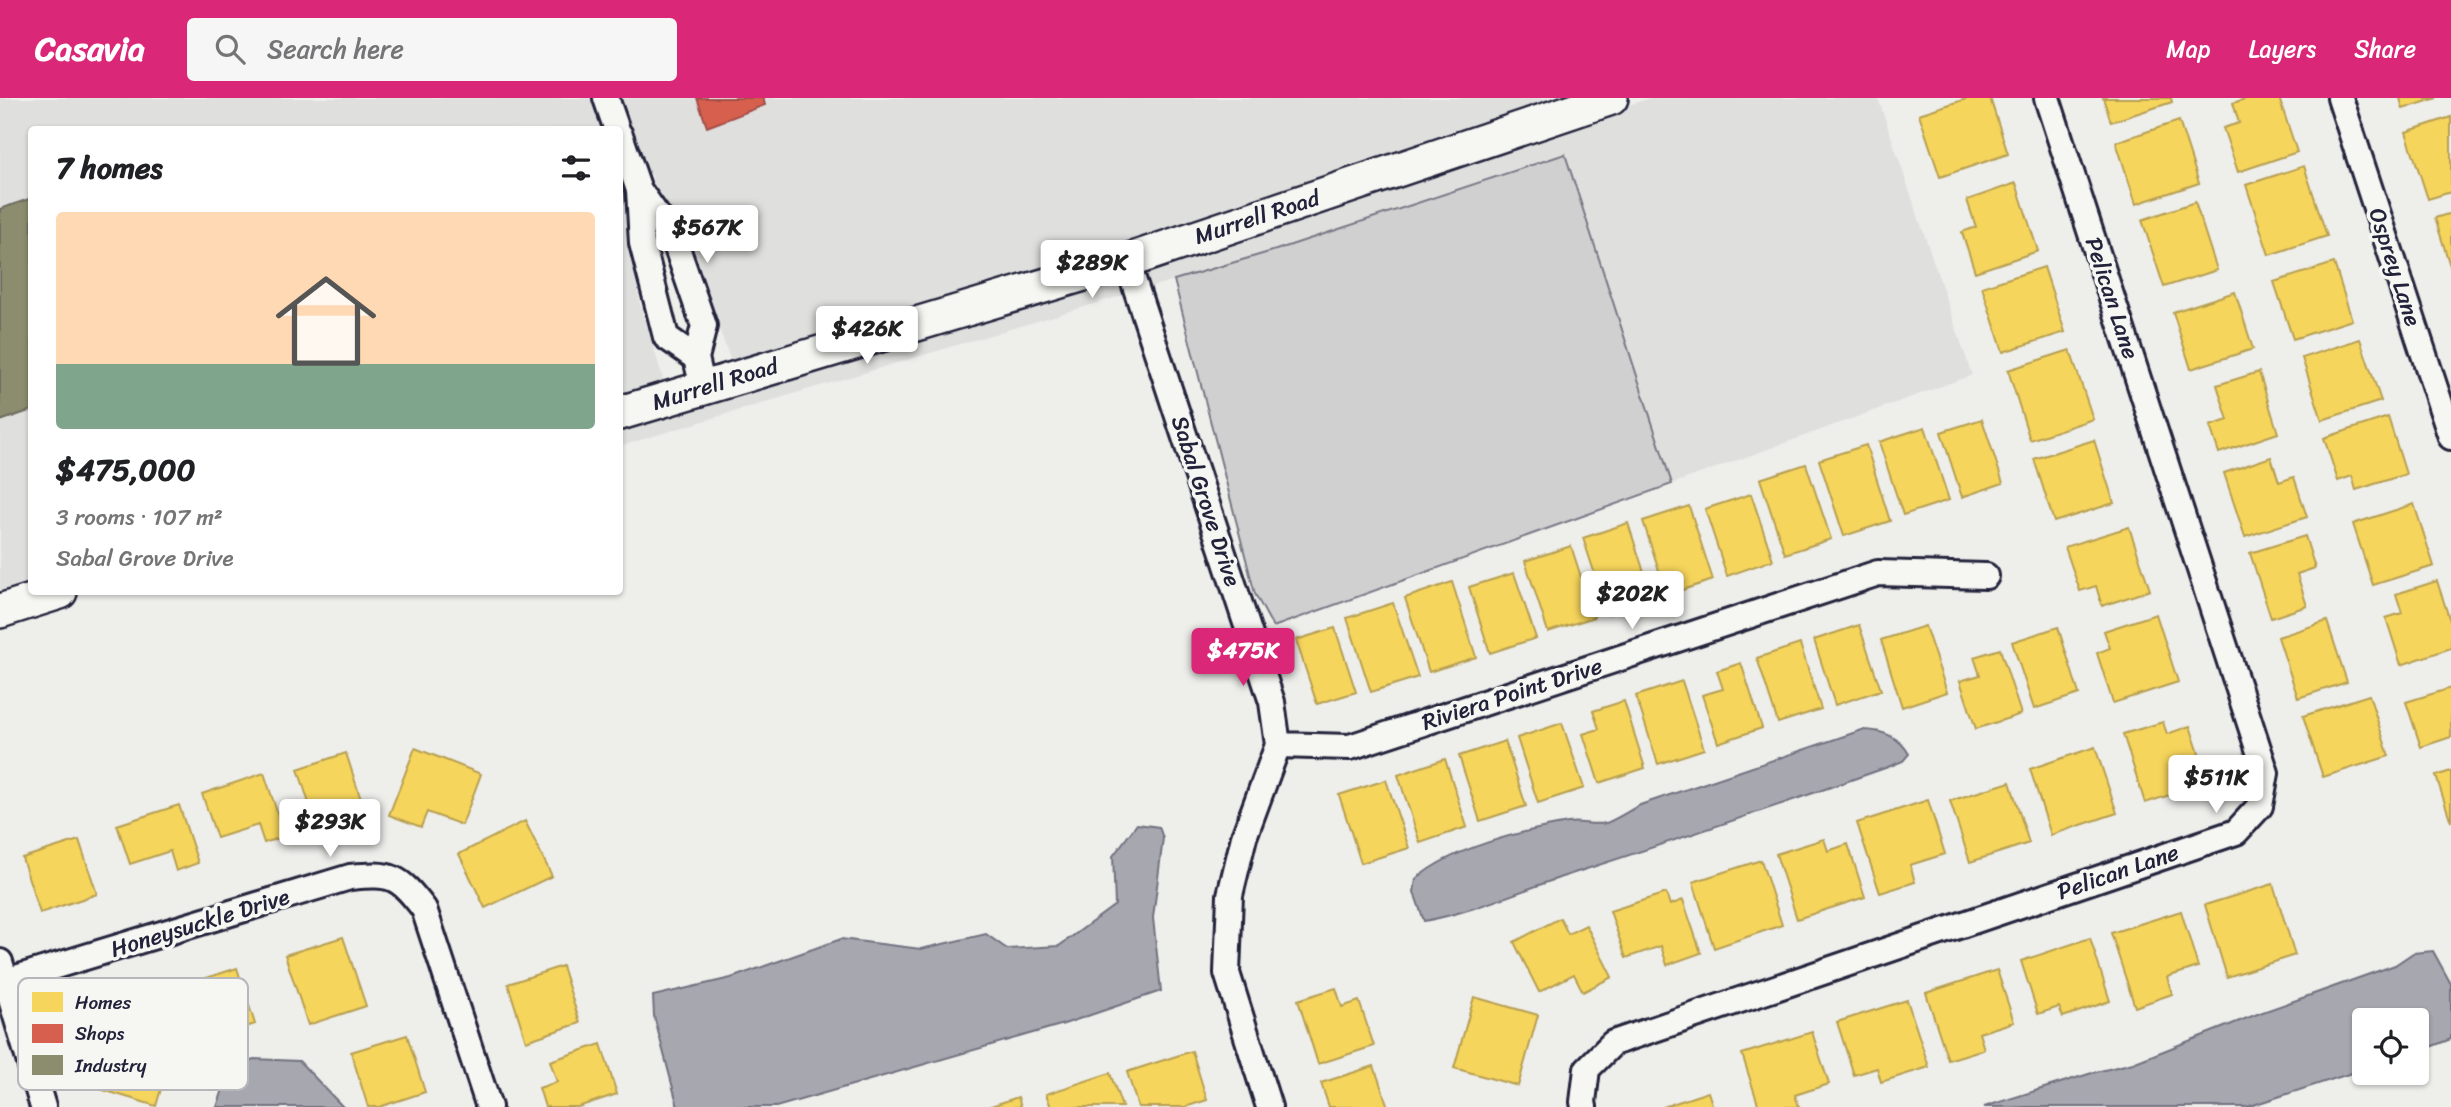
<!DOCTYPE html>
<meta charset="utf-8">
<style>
body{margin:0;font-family:Sriracha,sans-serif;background:#f6f6f6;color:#202124;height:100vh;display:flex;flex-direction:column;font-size:26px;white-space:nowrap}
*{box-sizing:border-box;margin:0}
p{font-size:23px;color:#757577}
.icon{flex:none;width:38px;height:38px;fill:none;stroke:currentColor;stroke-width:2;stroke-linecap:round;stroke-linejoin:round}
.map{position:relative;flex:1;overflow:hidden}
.details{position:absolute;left:28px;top:28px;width:595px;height:469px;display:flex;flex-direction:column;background:#fff;border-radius:7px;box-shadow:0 2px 5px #0004}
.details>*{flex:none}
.controls{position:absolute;left:2352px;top:910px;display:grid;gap:14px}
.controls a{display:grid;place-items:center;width:77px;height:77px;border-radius:7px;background:#fff;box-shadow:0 2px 5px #0004;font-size:35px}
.price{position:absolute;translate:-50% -60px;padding:0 16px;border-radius:7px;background:#fff;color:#222;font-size:23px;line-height:46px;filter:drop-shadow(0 2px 4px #0008)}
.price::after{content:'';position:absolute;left:50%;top:42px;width:21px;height:16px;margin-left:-10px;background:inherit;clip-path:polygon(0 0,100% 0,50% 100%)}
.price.current{background:#db2777;color:#fff}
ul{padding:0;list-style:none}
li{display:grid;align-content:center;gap:14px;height:371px;padding:0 28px}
li span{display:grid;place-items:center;height:217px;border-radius:7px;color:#555}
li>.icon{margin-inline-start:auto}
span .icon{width:126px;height:126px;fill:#fffc;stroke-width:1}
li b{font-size:30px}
h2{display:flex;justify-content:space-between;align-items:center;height:84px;padding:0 28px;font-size:30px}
header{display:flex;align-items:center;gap:42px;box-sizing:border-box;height:98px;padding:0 35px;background:#db2777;color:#fff}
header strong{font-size:33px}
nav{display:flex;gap:38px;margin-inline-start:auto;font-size:24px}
.search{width:490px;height:63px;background:#f6f6f6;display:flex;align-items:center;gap:18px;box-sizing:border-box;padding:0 24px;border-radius:7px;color:#757577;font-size:26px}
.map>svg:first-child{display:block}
.built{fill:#dfdfde}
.green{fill:#d0d0d1;stroke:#797986;stroke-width:2}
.water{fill:#a7a7af;stroke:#727281;stroke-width:2}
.homes{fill:#f6d55c;stroke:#b69f52;stroke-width:2}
.shops{fill:#d6604d;stroke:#a04d48;stroke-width:2}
.industry{fill:#8c8c6e;stroke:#6c6c5f;stroke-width:2}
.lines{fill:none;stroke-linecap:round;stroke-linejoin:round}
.street-casing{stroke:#22223b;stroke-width:30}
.secondary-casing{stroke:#22223b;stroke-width:38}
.street{stroke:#f6f6f2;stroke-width:24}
.secondary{stroke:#f6f6f2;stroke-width:33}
.labels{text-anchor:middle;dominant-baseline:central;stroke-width:7;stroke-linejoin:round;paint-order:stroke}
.street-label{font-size:23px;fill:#22223b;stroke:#f6f6f2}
.key{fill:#f6f6f2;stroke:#b6b6bb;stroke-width:2}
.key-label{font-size:19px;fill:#22223b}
</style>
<header>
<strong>Casavia</strong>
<div class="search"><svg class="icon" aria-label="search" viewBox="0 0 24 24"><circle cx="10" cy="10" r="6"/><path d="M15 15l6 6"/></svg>Search here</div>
<nav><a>Map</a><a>Layers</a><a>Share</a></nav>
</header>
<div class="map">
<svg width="2451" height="1009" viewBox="0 0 2451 1009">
<rect width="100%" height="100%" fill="#eeeeeb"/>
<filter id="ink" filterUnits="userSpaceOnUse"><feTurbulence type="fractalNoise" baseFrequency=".0143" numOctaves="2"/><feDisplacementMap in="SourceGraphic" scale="14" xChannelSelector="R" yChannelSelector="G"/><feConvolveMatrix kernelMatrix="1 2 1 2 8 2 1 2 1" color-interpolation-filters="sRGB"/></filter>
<g filter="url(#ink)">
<path class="built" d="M0,0H591L602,31L32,32L31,489L0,499Z
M622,0H1571L1123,150L732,266L683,132L653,87L652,77H649Z
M1650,0H1878L1972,277L1672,386L1565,56L1276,152L1151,189L1145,170Z
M620,89L625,97L633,164L640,206L665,287L620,302Z
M1118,179L1124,197L620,348V328Z"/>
<path class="green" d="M1565,56L1672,386L1273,529L1255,496L1174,182L1276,152Z"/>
<path class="water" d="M1862,632C1881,632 1899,638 1909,656L1903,663L1888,669C1783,706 1677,742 1571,776C1521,792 1477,813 1424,823L1414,794L1416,781C1451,750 1522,733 1568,725C1580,723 1594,728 1606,725C1615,722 1630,712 1640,707Z
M1137,726L1159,729L1163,740L1153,820L1161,893L1064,926L776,1009H678L654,918L653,898L731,880L841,841L921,851L986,836L1007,851L1059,848L1115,807L1113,758Z
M2433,853L2451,886V941L2417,954V922H2364V971L2247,1009H1984L2092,975L2133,965L2260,915L2395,867L2413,855Z
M254,961L299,963L343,1009H217L231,968Z"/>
<path class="homes" d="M1969,0H1990L2008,56L1940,79L1919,16Z
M2103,0H2171L2172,4L2111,24Z
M2248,0H2279L2297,54L2238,74L2223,30L2239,25L2233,5Z
M2400,0H2437L2403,11Z
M2451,19V94L2428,101L2406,34Z
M2179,23L2199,85L2136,106L2116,44Z
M2304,68L2327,138L2269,157L2246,87Z
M2016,85L2038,153L1975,174L1962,134L1976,129L1967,102Z
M2195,104L2217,172L2164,189L2142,122Z
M2451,115V171L2435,120Z
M2334,165L2352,222L2293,241L2274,184Z
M2044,169L2065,234L2003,254L1982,189Z
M2235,194L2253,251L2191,271L2173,214Z
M2360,241L2381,303L2322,322L2302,260Z
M2070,252L2093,321L2030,342L2008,272Z
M2259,274L2278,335L2219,355L2210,328L2228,322L2217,287Z
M2388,319L2406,376L2356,392L2352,378L2338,383L2324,340Z
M1982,321L2003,385L1962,399L1941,334Z
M1925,329L1949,402L1903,417L1879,344Z
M2094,342L2114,405L2054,424L2034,361Z
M1866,347L1890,423L1844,438L1819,362Z
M2271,359L2279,384L2294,379L2307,419L2245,439L2224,375Z
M1806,366L1831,441L1785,456L1760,381Z
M1751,396L1773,462L1727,478L1705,411Z
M2414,406L2434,468L2373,487L2353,426Z
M1689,408L1713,482L1667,497L1643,423Z
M1628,425L1653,502L1608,516L1583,440Z
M2129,429L2150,492L2102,508L2096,488L2080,493L2065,449Z
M2305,438L2315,470L2297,476L2307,508L2271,520L2250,455Z
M1571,448L1594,519L1548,534L1525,463Z
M1514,475L1536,540L1490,555L1469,489Z
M2437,483L2451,526V550L2401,567L2386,520L2402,515L2396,496Z
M1452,484L1476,559L1429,574L1405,500Z
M1393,505L1418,579L1371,594L1347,520Z
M2156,516L2178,584L2113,605L2097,555L2110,550L2104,533Z
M2327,523L2347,584L2298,600L2278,539Z
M1859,527L1881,592L1835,607L1814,542Z
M1925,528L1947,594L1902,609L1881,542Z
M2058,529L2079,596L2034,611L2012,544Z
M1335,530L1356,594L1317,606L1296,542Z
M1800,546L1821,611L1778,625L1757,560Z
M2000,551L2021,616L1976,631L1960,583L1980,577L1974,559Z
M1741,565L1762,630L1718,645L1702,597L1723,591L1717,573Z
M1682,583L1704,651L1658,666L1636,598Z
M2451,590V639L2421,649L2406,604Z
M2369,597L2389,658L2323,679L2303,618Z
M1624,603L1645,670L1599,685L1583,636L1599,631L1593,613Z
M2163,624L2167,636L2190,628L2204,671L2180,678L2185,692L2145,705L2123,636Z
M1562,625L1584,690L1538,705L1517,640Z
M1505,643L1526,708L1480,723L1459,658Z
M2095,649L2117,715L2051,737L2030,671Z
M415,650L481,676L462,727L427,714L421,729L389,717Z
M346,655L365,714L317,730L298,671Z
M1445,661L1467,729L1420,745L1398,677Z
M2451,673V724L2436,678Z
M264,675L285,738L264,745L258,727L217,740L202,696Z
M1386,682L1409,750L1361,765L1339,697Z
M2010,684L2029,745L1970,764L1950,703Z
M1928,702L1945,756L1910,767L1915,784L1880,795L1857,725Z
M179,707L198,765L176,773L170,753L130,766L117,727Z
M525,723L552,778L485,810L459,756Z
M1824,741L1828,753L1848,746L1865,799L1797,821L1776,756Z
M79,742L97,796L40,815L22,760Z
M1761,762L1782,827L1714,850L1693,784Z
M2273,786L2295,857L2227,879L2205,807Z
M1666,795L1670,807L1683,802L1701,855L1667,867L1661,848L1626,860L1610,813Z
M2181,813L2198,869L2167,879L2172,896L2135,909L2111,835Z
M1560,820L1568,836L1586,827L1612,879L1583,894L1574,876L1539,894L1514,844Z
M343,839L366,908L308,927L285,857Z
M2090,840L2110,903L2063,919L2059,909L2038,916L2021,863Z
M562,868L580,925L526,943L508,886Z
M237,870L255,926L197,945L179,889Z
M1997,872L2014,924L1979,935L1984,951L1948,962L1926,895Z
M1336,890L1342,909L1359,903L1374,948L1318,966L1298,902Z
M1474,899L1538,917L1518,988L1454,970Z
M1907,902L1929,969L1881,984L1877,970L1854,977L1837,924Z
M108,927L174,947L156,1008L90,988Z
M1812,934L1829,986L1795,997L1799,1009H1759L1742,956Z
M407,937L425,994L379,1009H368L351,954Z
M601,946L617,996L578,1009H545L539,990L557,984L550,963Z
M1192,953L1207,1002L1185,1009H1138L1127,974Z
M1374,968L1388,1009H1329L1321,985Z
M1110,975L1122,1009H1051L1046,996Z
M1708,994L1713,1009H1663Z
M1018,999L1021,1009H988Z"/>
<path class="shops" d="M697,0H763L765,7L707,29Z"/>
<path class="industry" d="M32,100V312L0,323V111Z"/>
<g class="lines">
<defs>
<path id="street" d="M606,0L617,32
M2340,0L2451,339
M620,37L639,92L642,145L666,239L696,260
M639,92L674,141L704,228L696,260L699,273
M1127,163L1272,604L1278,647L1244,739L1230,797L1227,875L1269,1009
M1278,647L1350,649L1878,475L1986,478
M0,864L43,1009
M6,883L350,779C392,775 398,777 424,811L489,1009
M1584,1009L1583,1004L1587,971L1613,945L2236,734L2260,708L2266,675L2047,0"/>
<path id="secondary" d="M620,315L1127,163L1611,0
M0,513L60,494"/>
</defs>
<use href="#street" class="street-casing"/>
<use href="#secondary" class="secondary-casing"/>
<use href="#street" class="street"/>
<use href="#secondary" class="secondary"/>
</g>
</g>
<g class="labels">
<g class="street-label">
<text transform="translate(1257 119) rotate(-18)">Murrell Road</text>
<text transform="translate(2395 169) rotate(72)">Osprey Lane</text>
<text transform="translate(2112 200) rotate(72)">Pelican Lane</text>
<text transform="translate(715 286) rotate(-17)">Murrell Road</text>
<text transform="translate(1206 403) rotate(72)">Sabal Grove Drive</text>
<text transform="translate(1512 596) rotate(-18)">Riviera Point Drive</text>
<text transform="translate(2118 774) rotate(-19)">Pelican Lane</text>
<text transform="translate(200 825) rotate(-17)">Honeysuckle Drive</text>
</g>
</g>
<rect x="18" y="880" width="230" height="112" rx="10" class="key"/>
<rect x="32" y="894" width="31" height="20" fill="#f6d55c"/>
<rect x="32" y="926" width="31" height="19" fill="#d6604d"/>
<rect x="32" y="957" width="31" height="20" fill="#8c8c6e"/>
<g class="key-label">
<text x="75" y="911">Homes</text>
<text x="75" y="942">Shops</text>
<text x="75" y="974">Industry</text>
</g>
</svg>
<div class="controls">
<a><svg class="icon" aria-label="locate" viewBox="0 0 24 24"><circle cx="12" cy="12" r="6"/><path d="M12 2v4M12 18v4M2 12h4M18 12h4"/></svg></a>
</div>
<b class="price" style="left:707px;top:167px">$567K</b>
<b class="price" style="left:1092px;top:202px">$289K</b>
<b class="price" style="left:867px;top:268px">$426K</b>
<b class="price" style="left:1632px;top:533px">$202K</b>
<b class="price current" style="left:1243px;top:590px">$475K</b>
<b class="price" style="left:2216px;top:717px">$511K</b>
<b class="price" style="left:330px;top:761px">$293K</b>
<section class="details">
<h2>7 homes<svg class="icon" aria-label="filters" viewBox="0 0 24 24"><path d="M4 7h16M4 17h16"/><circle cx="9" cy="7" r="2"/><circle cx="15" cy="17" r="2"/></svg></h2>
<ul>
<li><span style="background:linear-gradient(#ffd9b3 70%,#7fa58c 0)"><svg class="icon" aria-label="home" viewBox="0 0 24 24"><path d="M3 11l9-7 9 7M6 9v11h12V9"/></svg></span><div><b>$475,000</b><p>3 rooms · 107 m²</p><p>Sabal Grove Drive</p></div></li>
</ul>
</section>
</div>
